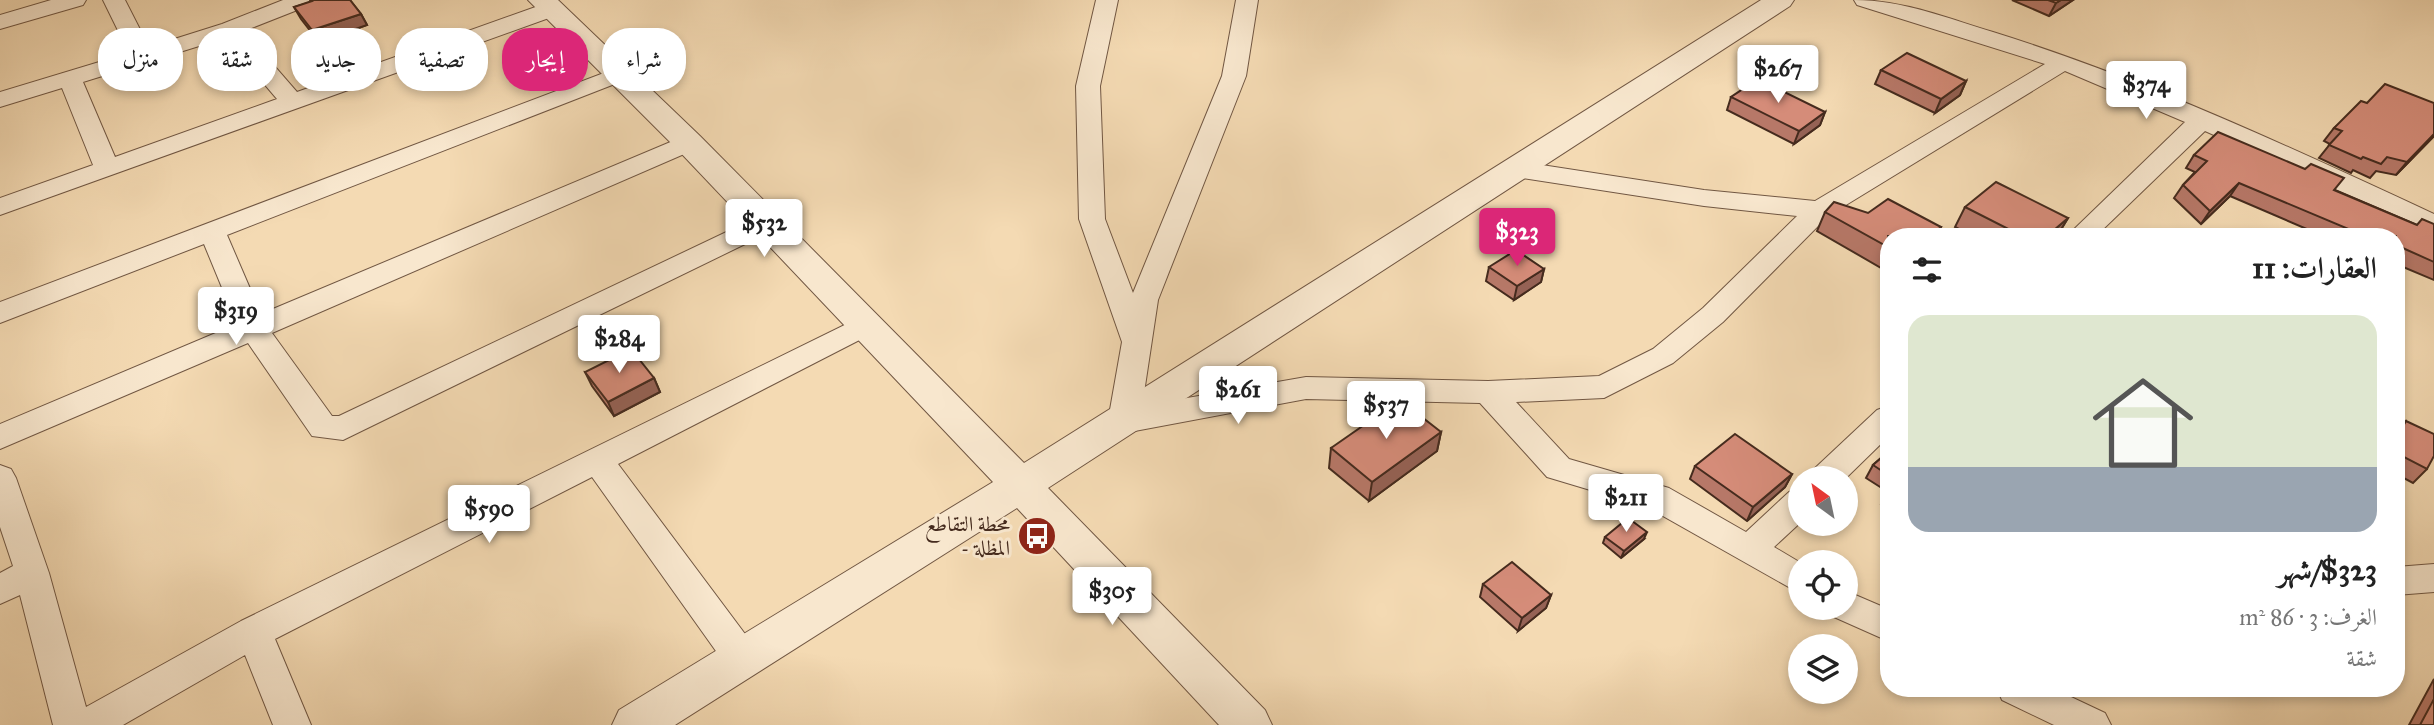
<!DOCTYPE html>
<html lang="ar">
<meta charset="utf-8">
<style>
body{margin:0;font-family:"IM FELL Great Primer",Amiri,serif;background:#f6f6f6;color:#222;direction:rtl;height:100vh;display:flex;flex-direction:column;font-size:26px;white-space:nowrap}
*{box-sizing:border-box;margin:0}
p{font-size:23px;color:#767676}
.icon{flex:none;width:38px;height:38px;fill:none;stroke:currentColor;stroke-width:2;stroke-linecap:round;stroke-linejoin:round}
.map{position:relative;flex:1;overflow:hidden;direction:ltr}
.panel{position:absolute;left:1880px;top:228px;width:525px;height:469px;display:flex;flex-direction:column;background:#fff;border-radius:28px;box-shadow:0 4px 10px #0003;direction:rtl}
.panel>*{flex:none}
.hud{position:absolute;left:21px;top:28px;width:665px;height:63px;direction:rtl;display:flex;gap:14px}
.needle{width:46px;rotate:327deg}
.buttons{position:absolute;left:1788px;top:466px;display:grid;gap:14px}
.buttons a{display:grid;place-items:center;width:70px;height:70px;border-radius:50%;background:#fff;box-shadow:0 4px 10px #0003;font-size:35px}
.price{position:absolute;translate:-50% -60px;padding:0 16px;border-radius:7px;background:#fff;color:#222;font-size:23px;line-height:46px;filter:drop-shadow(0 2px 4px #0008)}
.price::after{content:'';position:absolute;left:50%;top:42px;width:21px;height:16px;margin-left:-10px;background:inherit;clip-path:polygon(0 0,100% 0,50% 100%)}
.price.selected{background:#db2777;color:#fff}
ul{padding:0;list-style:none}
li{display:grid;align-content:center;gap:14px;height:371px;padding:0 28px}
li span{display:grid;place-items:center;height:217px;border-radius:21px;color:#555}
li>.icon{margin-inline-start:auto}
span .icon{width:126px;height:126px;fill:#fffc;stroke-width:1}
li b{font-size:30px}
h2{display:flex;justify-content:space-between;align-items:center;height:84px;padding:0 28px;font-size:30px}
.chip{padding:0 24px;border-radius:28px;background:#fff;box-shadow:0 4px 10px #0003;font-size:24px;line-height:63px}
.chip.selected{background:#db2777;color:#fff}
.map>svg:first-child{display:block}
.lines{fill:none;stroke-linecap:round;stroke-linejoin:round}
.minor-casing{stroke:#715743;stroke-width:2}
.tertiary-casing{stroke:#715743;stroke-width:2}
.minor{fill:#f8e7ce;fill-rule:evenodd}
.tertiary{fill:#f8e7ce;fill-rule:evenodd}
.wall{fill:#b77868;stroke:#452b1e;stroke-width:2}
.shaded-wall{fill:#956255;stroke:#452b1e;stroke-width:2}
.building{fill:#d58c79;stroke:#452b1e;stroke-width:2}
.labels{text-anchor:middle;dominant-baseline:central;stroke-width:6;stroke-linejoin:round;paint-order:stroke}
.poi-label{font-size:21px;fill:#452b1e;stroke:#f8e7ce;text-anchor:end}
</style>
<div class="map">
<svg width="2434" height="725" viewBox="0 0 2434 725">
<rect width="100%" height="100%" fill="#f4dab3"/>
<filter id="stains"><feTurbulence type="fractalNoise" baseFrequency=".00286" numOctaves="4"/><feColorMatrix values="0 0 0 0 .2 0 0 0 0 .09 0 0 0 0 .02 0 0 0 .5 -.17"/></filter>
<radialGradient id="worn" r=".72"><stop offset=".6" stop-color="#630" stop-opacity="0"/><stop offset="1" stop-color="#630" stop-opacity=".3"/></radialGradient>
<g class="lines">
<defs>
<path id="minor" d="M51,0H86L83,5L0,29V15Z
M103,0H125L149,47L222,24L283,0H313L310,5L244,31L297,92L544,4L552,2L563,9L560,14L0,215V198L93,165L62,88L0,107V92L129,53ZM225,38L277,99L115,157L83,82Z
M1096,0H1118L1100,86L1105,219L1133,293L1222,76L1236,0H1258L1246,76L1158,300L1142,406L1306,377L1488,381L1599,376L1653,349L1703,308L1797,216L1704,206L1516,177L1507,175L1503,169L1507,163L1516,161L1704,190L1815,201L2045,64L1857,5L1854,0C1903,0 1946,18 1993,32C2144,79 2290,147 2434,214V234L2205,131L2096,236H2067L2185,122L2065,71L1828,216L1723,322L1673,363L1604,398L1516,402L1569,459L1669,488L1746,532L1789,492L1801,488V522L1774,547L1801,563V594L1647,507L1547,477L1480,403L1306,399L1124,433L1113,429L1108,421L1122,342L1079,219L1076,86Z
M617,68L625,70L629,75L625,80L227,235L261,314L680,138H698L701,143L698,148L272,333L332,416H339L758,217L767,214L776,217L780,223L776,229L343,440L312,436L248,343L0,449V424L237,324L204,244L0,323V302Z
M867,314L877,317L881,324L877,331L618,464L754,646L759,657L754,668L741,673L728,668L592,477L275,639L311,725H273L245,655L123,725H53L20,595L0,604V573L13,566L0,527V465L11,469L16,478L49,573L86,707L241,621Z
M1888,406V437L1846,478H1809L1814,469L1877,410Z
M2434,564V592L2396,595V567Z
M1846,591L1888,609V641L1834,617L1829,607H1846Z
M1997,688H2052L2105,713L2111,725H2054L2002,700Z"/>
<path id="tertiary" d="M528,0H558L700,136L1024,463L1761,0H1794L1790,6L1048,488L1265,710L1272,725H1219L1017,508L675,725H612L619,710L993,482L678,150Z"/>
</defs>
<use href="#minor" class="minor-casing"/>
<use href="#tertiary" class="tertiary-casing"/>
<use href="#minor" class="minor"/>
<use href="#tertiary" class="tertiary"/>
</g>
<path class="wall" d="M310,0H350L361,14L367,25L319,42L301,19L294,7L311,2Z
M2012,0H2073L2049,16Z
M1881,70L1966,81L1960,95L1935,113L1875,84Z
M1731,97L1825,112L1820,125L1794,144L1727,110Z
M2367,103H2434V136L2396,175L2376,171L2370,178L2353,170L2351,173L2319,158L2330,144L2324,141L2334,128Z
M2194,155L2335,190L2417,225L2434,224V280L2396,264V236H2323L2230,196L2201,224L2174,198L2183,185L2195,172L2186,168Z
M1965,207L2068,218L2057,236H1973L1955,227Z
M1825,212L1868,213L1941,227L1937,236H1888V272L1817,231Z
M1489,267L1544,269L1541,282L1514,300L1486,281Z
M585,372L654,378L660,392L614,416L592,386Z
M2406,421L2427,469L2413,483L2396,474V426L2400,428Z
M1441,432L1437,451L1369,501L1329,468L1331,448Z
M1888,452V509L1881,504L1888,492L1866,478L1873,465Z
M1695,466L1792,474L1785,487L1747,521L1690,479Z
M1605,537L1644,539L1621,558L1603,543Z
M1483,584L1551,595L1546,608L1518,631L1480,597Z
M2434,679V725H2409Z"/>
<path class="shaded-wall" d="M2061,0H2073L2049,16L2056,3Z
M361,14L367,25L319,42L312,30Z
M1966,81L1960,95L1935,113L1941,99Z
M1825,112L1820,125L1794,144L1799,131Z
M2434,134V136L2396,175L2407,162Z
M2239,183L2230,196L2201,224L2210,211Z
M2068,218L2057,236H2047Z
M1941,227L1937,236H1930Z
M1544,269L1541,282L1514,300L1517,286Z
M654,378L660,392L614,416L608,402Z
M1441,432L1437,451L1369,501L1372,482Z
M1792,474L1785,487L1747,521L1753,507Z
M1647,532L1644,539L1621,558L1624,551Z
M1551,595L1546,608L1518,631L1522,618Z"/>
<path class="building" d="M311,0H350L361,14L312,30L294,7L312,1Z
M2048,0H2061L2056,3Z
M1907,53L1966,81L1941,99L1881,70Z
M1758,79L1825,112L1799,131L1731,97Z
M2385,84L2434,103V134L2407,162L2387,157L2381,164L2363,157L2361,159L2329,145L2342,131L2334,128L2361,101L2367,103Z
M2218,132L2305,169L2311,164L2344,178L2334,190L2417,225L2422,219L2434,224V262L2396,245V236H2365L2239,183L2210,211L2183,185L2207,161L2194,155Z
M1996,182L2068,218L2047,236H2022L1965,207Z
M1888,199L1941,227L1930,236H1888V247L1825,212L1834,202L1868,213Z
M1516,250L1544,269L1517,286L1489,267Z
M631,349L654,378L608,402L585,372Z
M1400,400L1441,432L1372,482L1331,448Z
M2406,421L2434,434V456L2427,469L2396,453V426L2402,428Z
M1735,434L1792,474L1753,507L1695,466Z
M1888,452V475L1873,465Z
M1628,518L1647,532L1624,551L1605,537Z
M1512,562L1551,595L1522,618L1483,584Z
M2434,699V725H2420Z"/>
<defs>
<symbol id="bus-disc" viewBox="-11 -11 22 22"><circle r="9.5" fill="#8f2418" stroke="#f8e7ce"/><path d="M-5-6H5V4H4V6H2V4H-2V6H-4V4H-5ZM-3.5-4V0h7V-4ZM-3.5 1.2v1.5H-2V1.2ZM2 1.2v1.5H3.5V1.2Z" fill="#fff"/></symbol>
</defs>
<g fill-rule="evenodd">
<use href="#bus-disc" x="1015" y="514" width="44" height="44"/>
</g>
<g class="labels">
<g class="poi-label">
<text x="1010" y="524">محطة التقاطع<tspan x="1010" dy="24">- المظلة</tspan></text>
</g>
</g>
<rect width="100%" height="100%" filter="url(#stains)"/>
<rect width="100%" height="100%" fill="url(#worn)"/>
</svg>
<div class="buttons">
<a><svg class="needle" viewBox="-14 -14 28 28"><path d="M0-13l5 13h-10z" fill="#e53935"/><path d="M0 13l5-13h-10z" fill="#767676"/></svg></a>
<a><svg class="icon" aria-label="locate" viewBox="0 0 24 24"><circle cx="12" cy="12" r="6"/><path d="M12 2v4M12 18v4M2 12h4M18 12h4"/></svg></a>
<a><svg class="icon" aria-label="layers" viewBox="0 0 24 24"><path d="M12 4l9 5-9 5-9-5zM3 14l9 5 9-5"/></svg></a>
</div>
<b class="price" style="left:1778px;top:105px">$267</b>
<b class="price" style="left:2146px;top:121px">$374</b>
<b class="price" style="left:764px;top:259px">$532</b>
<b class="price selected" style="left:1517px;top:268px">$323</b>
<b class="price" style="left:236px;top:347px">$319</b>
<b class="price" style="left:619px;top:375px">$284</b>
<b class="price" style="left:1238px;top:426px">$261</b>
<b class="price" style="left:1386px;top:441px">$537</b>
<b class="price" style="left:1626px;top:534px">$211</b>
<b class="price" style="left:489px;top:545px">$590</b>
<b class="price" style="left:1112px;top:627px">$305</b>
<div class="hud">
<a class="chip">شراء</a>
<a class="chip selected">إيجار</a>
<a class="chip">تصفية</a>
<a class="chip">جديد</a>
<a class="chip">شقة</a>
<a class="chip">منزل</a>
</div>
<section class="panel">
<h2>العقارات: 11<svg class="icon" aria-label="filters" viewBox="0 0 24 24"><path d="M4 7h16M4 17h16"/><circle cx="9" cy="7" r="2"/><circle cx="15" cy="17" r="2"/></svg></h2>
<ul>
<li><span style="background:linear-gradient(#dfe7d0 70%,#9aa5b1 0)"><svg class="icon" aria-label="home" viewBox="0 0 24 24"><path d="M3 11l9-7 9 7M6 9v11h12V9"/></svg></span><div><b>$323/شهر</b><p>الغرف: 3 · 86 m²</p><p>شقة</p></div></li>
</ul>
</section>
</div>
